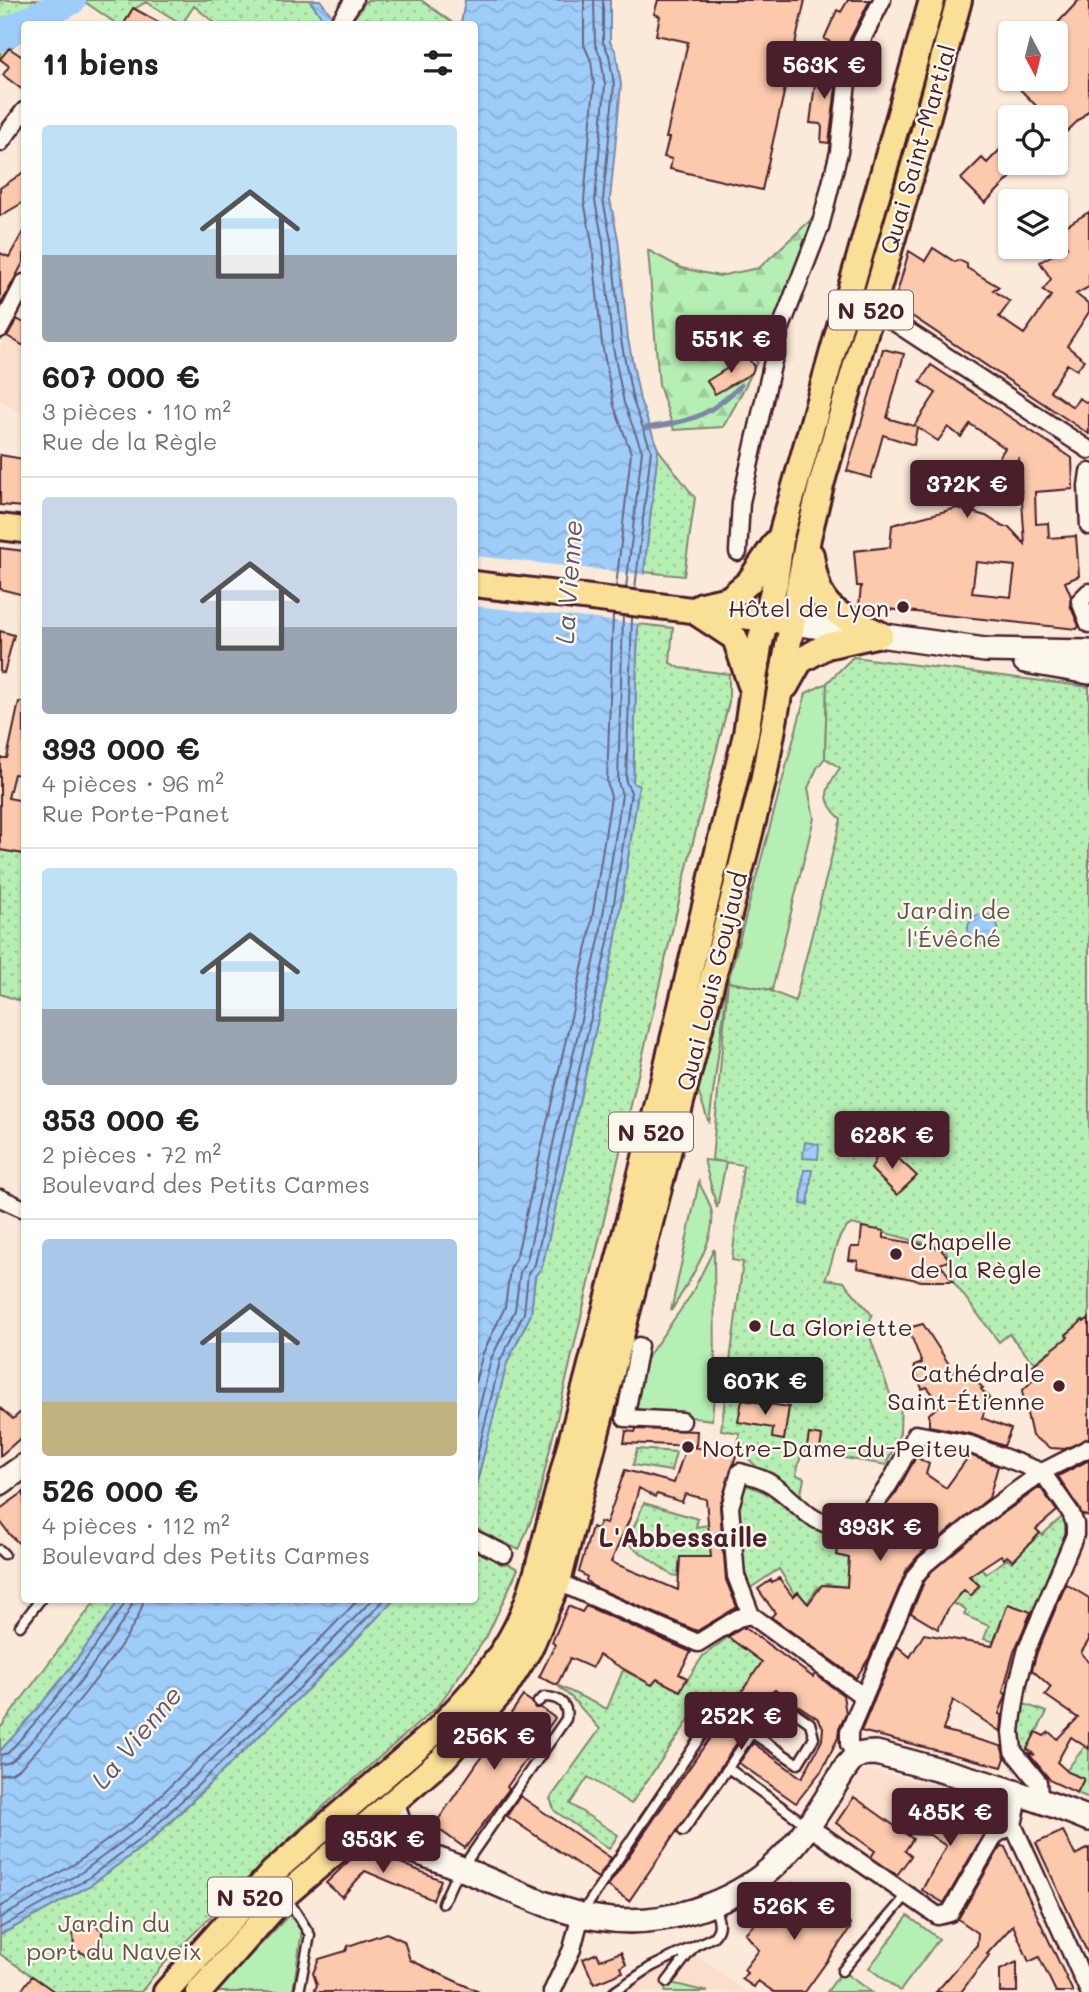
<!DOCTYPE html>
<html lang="fr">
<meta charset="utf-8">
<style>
body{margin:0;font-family:Mali,sans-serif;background:#f2f2f2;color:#202124;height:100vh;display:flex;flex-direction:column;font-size:26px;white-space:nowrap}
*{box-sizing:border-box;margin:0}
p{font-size:23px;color:#757577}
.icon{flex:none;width:38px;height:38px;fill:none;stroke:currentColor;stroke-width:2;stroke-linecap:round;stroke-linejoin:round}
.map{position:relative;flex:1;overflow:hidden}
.details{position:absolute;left:21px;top:21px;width:457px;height:1582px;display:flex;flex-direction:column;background:#fff;border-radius:7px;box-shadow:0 2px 5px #0004}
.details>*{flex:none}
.needle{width:46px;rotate:173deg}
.buttons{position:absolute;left:998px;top:21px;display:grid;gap:14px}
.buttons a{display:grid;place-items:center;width:70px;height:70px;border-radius:7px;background:#fff;box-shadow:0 2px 5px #0004;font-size:35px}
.price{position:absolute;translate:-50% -60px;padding:0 16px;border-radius:7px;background:#4a1f2b;color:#fff;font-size:23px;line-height:46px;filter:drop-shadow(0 2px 4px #0008)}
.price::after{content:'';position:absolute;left:50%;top:42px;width:21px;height:16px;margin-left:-10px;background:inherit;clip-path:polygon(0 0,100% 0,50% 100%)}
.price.selected{background:#222;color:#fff}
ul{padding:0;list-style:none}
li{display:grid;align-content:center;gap:14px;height:371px;padding:0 21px}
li+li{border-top:2px solid #e0e0e0}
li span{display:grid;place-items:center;height:217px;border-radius:7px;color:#555}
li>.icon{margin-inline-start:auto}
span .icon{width:126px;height:126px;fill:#fffc;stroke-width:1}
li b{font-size:30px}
h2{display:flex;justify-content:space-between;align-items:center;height:84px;padding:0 21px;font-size:30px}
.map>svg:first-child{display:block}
.built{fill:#fbdfcc}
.grass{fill:#b5efb3;stroke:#80876f;stroke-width:2}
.forest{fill:url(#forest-firs);stroke:#80876f;stroke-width:2}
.park{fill:url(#park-dots);stroke:#80876f;stroke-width:2}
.water{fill:url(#water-waves);stroke:#7c87a7;stroke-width:2}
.pier{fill:#fbe9d9}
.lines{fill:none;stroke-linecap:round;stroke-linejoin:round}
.shore{stroke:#6c657e;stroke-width:2}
.stream{stroke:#7c87a7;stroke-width:5}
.river{stroke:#9ecdfa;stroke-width:30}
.building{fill:#fcc9ac;stroke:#4a1f2b;stroke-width:2;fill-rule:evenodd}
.lane-casing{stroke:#4a1f2b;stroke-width:13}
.street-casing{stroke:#4a1f2b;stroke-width:21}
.secondary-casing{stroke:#4a1f2b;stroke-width:28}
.primary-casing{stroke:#4a1f2b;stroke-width:30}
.lane{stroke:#fbf7ec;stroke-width:8}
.street{stroke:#fbf7ec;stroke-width:16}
.secondary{stroke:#fbf7ec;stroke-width:23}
.primary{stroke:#fadf96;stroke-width:24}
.poi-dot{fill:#4a1f2b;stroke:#fbf7ec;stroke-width:2.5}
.labels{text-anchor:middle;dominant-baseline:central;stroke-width:5;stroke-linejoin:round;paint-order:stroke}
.shield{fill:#fbf7ec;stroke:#7f6065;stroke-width:2}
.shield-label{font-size:23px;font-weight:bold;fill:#4a1f2b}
.street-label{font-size:24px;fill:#4a1f2b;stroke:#fbf7ec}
.poi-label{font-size:24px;fill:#4a1f2b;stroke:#fbf7ec;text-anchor:start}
.park-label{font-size:24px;fill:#65534d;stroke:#fbf7ec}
.water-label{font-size:26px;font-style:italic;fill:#635369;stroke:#fbf7ec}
.neighbourhood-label{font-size:26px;font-weight:bold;fill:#4a1f2b;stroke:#fbf7ec}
</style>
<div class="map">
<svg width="1089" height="1992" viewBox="0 0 1089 1992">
<defs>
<pattern id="forest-firs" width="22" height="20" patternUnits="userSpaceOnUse" patternTransform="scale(1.75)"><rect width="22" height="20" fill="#b5efb3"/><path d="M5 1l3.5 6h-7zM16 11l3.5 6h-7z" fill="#9dcc9a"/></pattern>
<pattern id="park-dots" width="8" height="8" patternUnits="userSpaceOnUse" patternTransform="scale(1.75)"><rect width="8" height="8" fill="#b5efb3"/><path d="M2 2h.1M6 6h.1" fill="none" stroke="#9dcc9a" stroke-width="1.8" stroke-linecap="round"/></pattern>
<pattern id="water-waves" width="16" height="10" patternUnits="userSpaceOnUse" patternTransform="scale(1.75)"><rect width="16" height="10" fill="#9ecdfa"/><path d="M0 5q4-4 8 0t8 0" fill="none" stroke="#8ab0d6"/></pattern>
</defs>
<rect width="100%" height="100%" fill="#fbe9d9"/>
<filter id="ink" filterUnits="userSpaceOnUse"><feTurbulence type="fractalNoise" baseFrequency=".0143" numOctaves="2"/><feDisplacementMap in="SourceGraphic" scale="14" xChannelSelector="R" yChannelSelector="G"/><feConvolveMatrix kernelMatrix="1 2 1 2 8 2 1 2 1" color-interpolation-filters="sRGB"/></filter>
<g filter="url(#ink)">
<path class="built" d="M24,304V415L0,400V348Z
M1083,1531L1089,1537V1698L1053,1656L1036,1643Z
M871,1770L983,1798L995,1823L948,1905L897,1875L828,1826L860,1774Z
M695,1954L746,1992H625L652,1973L675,1963L683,1969Z"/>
<path class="grass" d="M827,683L825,758L817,768L808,788L814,818L772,990L728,982L709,1123L697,1088L728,982L806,693Z
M704,1160L726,1162L717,1208Z
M699,1182C703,1192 711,1203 712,1214C716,1241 685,1288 671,1311Z
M714,1249L715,1382L712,1420L683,1416L636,1414L644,1362L691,1295Z
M289,1915L302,1930L293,1992H215Z
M908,1916L939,1939L900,1991L869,1968Z
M842,1971L871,1992H827Z
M667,1982L708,1992H665Z"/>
<path class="forest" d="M814,217C788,289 762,361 723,427L674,430L659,385L648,250L681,268L719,276L759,268Z"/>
<path class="park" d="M0,0H81L45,24H24V35L0,59Z
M82,0H309L323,19L320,24H216L194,6L182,24L146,2L131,11L124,24H117Z
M367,0H421L454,24H350Z
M658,449L695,498L684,576L644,572Z
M638,624L673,628L670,663L680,668L729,674V702L693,842L536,1508L519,1550L474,1528V1493L507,1363L531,1314L535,1276L542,1267L615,943L639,785L633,784Z
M853,657L1089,687V1321L1082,1320L1080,1322L1082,1325L1071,1335L1069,1332L1066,1334L1068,1337L1053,1352L1049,1351L1036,1362L1029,1358L1009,1334L999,1342L952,1280L946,1249L852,1224C835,1231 834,1263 825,1279L844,1282L872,1315L867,1328L890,1394L901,1399L900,1433L886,1465L802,1451L796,1475L804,1478L800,1500L760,1470L737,1448L740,1433L721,1430L743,1262L732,1260L743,1165L712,1160L728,982L766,989L795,1001L841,819C820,800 825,788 840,768L825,758L827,683Z
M0,850L24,854V1002L0,994Z
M637,1449L676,1452L671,1471L633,1465Z
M744,1484L769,1494L807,1526L836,1532L834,1541L840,1543L837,1555L849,1558L847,1587L827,1584L818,1587L807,1603L798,1592L795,1595L779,1569L747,1590L742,1582L734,1516Z
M644,1503L698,1519L696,1527L708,1525L723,1551L722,1559L680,1557L678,1576L672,1575L627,1543Z
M1064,1515L1068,1530L1067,1539L1034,1613L1008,1604L1000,1625V1643L984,1639L989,1626L964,1615L966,1610L953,1603L958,1585L972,1595L980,1586L970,1576L981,1568L986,1574L1007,1559L1012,1562L1040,1533L1042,1535Z
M474,1546L518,1569L487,1636L438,1706L325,1805L251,1875L160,1968L141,1992H55L0,1954V1935L91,1885L153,1839L314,1683L394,1600H474Z
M96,1600H119C83,1653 44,1704 0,1751V1728Z
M728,1637L775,1669L777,1687L718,1727L693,1714L631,1804L588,1777L570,1804L618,1835L609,1849L555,1811L550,1799L600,1729L572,1698L557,1685L607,1709L623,1670L652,1685L657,1679L680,1691L703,1656Z
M1021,1703L1047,1712L1025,1753L1020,1745Z
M1089,1741V1798L1077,1793L1084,1779L1066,1771Z"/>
<path class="water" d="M61,0H81L45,24H24V35L18,41L3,29L31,19Z
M310,0H320L332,16L326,24Z
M465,0H610V42L616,52L621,85L610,200L618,239L628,339L640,400L658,449L638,624L633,783L639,786L615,943L542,1267L535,1276L531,1314L507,1363L474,1493V511L477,441L474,415V24H461Z
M968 929a15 15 0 1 1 30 0a15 15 0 1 1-30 0Z
M805,1142L819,1144L818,1159L803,1158Z
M804,1170H812L808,1205L801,1204Z
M119,1600H394L314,1683L152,1839L91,1885L0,1935V1751C44,1704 83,1653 119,1600Z"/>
<path class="pier" d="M474,556L647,575L642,624L474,606Z"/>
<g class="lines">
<path class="shore" d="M584,0V45L591,61L594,85L584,201L592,243L602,344L614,406L631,453L616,587
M594,0L595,44L601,58L605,85L595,201L603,242L612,342L624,403L642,451L626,588
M603,0V42L609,55L614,85L603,200L611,240L621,340L633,401L651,450L635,589
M474,1386L483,1353L505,1307L510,1269L517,1255L589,938L611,797L607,782L613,615
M474,1431L491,1359L515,1310L520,1272L527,1260L599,940L622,795L618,782L623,616
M474,1469L500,1361L524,1313L528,1274L535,1264L608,942L631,792L626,782L632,617
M0,1755L8,1753C50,1707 89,1658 123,1606L124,1600
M0,1764C5,1764 6,1764 10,1762C29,1751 132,1619 133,1600
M0,1775L12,1773L21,1767C47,1740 142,1631 143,1600
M0,1907L76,1863L136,1819L295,1665L358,1600
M0,1918L82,1872L142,1827L302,1672L372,1600
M0,1928L87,1879L148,1833L309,1679L384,1600"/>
<path class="stream" d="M645,428C691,421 707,418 741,385"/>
<path class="river" d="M0,36L71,0"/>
</g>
<path class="building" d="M658,0H805L762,190L670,169L672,159L664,157L669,138H666L688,42L656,35L660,16L654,14Z
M848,0H870L845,49L824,39L837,10L841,12Z
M1079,0H1089V110L1055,143V117H1047L1010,79H1055V26Z
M133,8L162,24H124Z
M9,48L24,58V91L3,75L9,66L0,59Z
M817,68L838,71L829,143L821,142L822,127L820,124L810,123Z
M1010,139V163H1025L985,203L961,179L982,158L987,163Z
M24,172V202L0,216V188Z
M1089,212V287L1076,294L1089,304V312L1067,346L1084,360L1077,370L1067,364L1050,391L1073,407L1079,398L1089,404V434L894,304L909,251L925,261L933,248L955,262L959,260L967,264V268L999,287L993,290L1010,302L999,317L1024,334L1051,296L1043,290L1051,279L1040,262L1067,247L1058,232L1061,229Z
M24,230V261L0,306V253L9,257Z
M17,319L24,323V346L7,336Z
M883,349L904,354L887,418L914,426L936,393L920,382L931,365L1072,458L1073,489L1035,492L1036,524L1048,523L1049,538L1076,536L1079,576L1065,582L1071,596L1070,605L1079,626L1077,629L859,606L861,586H857L854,551L890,547L892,525L957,508L986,516L1003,527H1009L1025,544L1019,459L1005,479L991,470L1005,448L970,424L961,437L948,427L938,441L917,427L914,445L883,435L871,478L847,471ZM976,562L1015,566L1011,597L972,593Z
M747,356L754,367L752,373L715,394L707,381Z
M0,455L24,459V507L0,505Z
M0,548L24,551V595L0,589Z
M0,631L14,635L4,673L0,672Z
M19,702H24V775L14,774L8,798L24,801V854L0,850V758H7Z
M883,1144L917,1176L897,1195L871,1169Z
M862,1227L884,1231V1238L940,1248L950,1260L940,1264L953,1281H922L857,1268L858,1261L849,1260L851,1247H860Z
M1089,1318V1438L1065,1449L1051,1448L1032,1436L1022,1391L1040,1373L1033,1365L1068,1337L1066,1335L1083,1320L1084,1322Z
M923,1324L954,1372L960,1366L983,1388L981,1389L989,1398L982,1418L1011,1429L1004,1446L971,1434L929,1426V1414L941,1404L927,1387L922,1389L914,1366L922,1363L908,1328Z
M742,1400L789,1407L784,1440L772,1438L773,1428L738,1422Z
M0,1408L13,1419L24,1409V1435L0,1456Z
M636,1429L697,1431L696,1446L624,1443L626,1431L635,1432Z
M809,1434L822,1436L820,1449L807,1447Z
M686,1447L703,1448L736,1456L720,1505L722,1538L718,1532L716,1533L724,1555L726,1580L737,1607L697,1631L592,1586L586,1580L587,1577L579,1572L592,1527L597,1529L600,1522L606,1524L625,1470L674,1483ZM639,1488L655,1497L657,1494L682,1502L685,1494L706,1499L711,1557H680L678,1590L611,1562L631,1516Z
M967,1454L998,1466L989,1498L918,1556L907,1569L869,1658L856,1678L771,1617L775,1613L758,1589L771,1580L772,1582L779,1578L793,1597L798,1592L808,1604L822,1585L847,1587L849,1558L837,1555L841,1535L864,1532L896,1493L916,1457L929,1464L926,1474L946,1488L966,1460L964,1459Z
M1089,1460V1517L1082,1514L1058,1476Z
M1040,1487L1057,1511L1036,1529L1040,1533L1013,1561L1007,1556L1004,1559L1001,1555L969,1576L979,1585L971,1596L964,1590L948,1609L938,1629L911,1613L924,1582L932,1571L987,1525Z
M24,1492V1548L10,1535L0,1521V1509Z
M1066,1584L1089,1598V1640L1081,1653L1089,1663V1749L1071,1737L1057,1762L1068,1772L1084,1779L1077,1793L1051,1781L1028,1753L1035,1755L1027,1749L1036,1732L1044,1736L1049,1732L1057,1739L1078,1718L1045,1695L1051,1687L1032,1670L1037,1652Z
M1008,1604L1031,1612L1014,1652L1003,1691L1006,1695L999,1714L1002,1715L1001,1732L953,1700L943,1730L1001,1746L1005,1758L1002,1767L861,1731L897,1646L910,1657L924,1634L992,1646Z
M568,1606L582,1612L586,1606L691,1652L679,1674L687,1678L680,1691L657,1679L652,1685L599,1655L592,1668L570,1658L557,1685L539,1677L555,1645L552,1642Z
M744,1627L813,1677L815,1674L843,1695L846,1713L839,1728L838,1738L822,1770L796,1803L739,1763L753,1743L802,1778L822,1740L823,1727L817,1718L775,1690L772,1692L629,1901L608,1886L762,1662L728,1637Z
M523,1696L532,1702L535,1708H541L555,1718L507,1787L509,1789L465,1848L434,1826Z
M520,1796L611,1858L598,1878L507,1816Z
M854,1797L913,1839L905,1851L911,1856L897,1875L871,1857L875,1851L836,1823Z
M930,1801L943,1806L935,1820L959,1832L972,1810L994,1823L986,1830L944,1903L922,1890L946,1846L930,1835L908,1834Z
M1063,1831L1075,1855L1089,1848V1956L1036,1843Z
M1001,1846L1005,1847L1073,1992H1056L1039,1957L1029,1962L1013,1925L987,1954L989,1955L961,1992H936L977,1945L978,1933L958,1919Z
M364,1850L389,1858L441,1880L433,1900L365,1871L342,1897L326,1883L358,1852Z
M792,1883L850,1924V1929L805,1992H774L758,1981L754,1987L742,1979L747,1973L744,1970L759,1950L745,1933L770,1910Z
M88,1922L102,1930V1947L89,1956L74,1949L73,1931Z
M386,1933L404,1941L410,1960L479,1992H314L317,1985L313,1973L319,1959L346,1951L348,1946Z
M621,1952L626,1964L621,1967L623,1972L594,1984L583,1959L597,1953L600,1960Z
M1017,1962V1992H1000V1970Z
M32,1976L55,1992H20Z"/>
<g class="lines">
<defs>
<path id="lane" d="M0,1550L4,1554
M20,1626L40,1600
M728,1768L775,1698L810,1723L814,1738L798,1764L752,1733
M683,1831L728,1768L805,1824
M287,1898L310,1935L299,1992
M443,1903L453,1881L566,1719C569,1704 559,1697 544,1697L538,1702
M582,1913L709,1724
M842,1971L907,1895
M667,1982L693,1948
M614,1992L651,1967L713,1937C723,1927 718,1918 714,1906"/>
<path id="street" d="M338,24L354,0
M0,143L24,111
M864,306L888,318L1089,450
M0,329L24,283
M1089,472L1087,486L1089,526
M738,552L741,502L780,330L820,227L839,152L849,65L882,0
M1089,592L1080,601L1089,624
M0,1198L24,1209
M639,1346L625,1418L682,1421
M474,1539L504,1554
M558,1582L698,1643L738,1618L751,1615L864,1697
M751,1615L736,1576L730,1507L740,1472C749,1475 758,1477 766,1481C782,1489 795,1504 809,1515C864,1554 895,1472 916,1434L969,1444L1042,1472L1071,1513L1075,1524V1535L1027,1649L1018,1683L1013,1715L1011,1732L1013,1751L1038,1782L1039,1798
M855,1755L849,1744V1732L915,1576L925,1564L981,1517L1042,1472L1089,1448
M1020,1793L1013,1825L1089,1992
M808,1826L938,1916L950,1913L995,1835L1013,1825
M552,1992L572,1949L581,1915"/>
<path id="secondary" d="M793,623L985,650L1089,652
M1025,661L1089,672
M0,1483L24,1466
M392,1802L403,1837L416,1852
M356,1833C394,1844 431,1856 467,1871C509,1888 552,1911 597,1918C659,1929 734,1906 779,1861C807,1834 826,1798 847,1766C856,1754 862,1753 876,1753C949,1772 1020,1791 1089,1819"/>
<path id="primary" d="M0,527L24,530
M811,555C819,612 832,611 880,634
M474,584L783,621
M702,605L729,599L749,582L777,541
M700,615L735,638L750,683
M786,686L800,661L826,646L880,634
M166,1992L273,1872L437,1730C471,1695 508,1654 525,1608C530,1596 533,1584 537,1572L643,1166L746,734L759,646L775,583L782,532L932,0
M199,1992L285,1895L443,1759L505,1688L530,1648L558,1582L763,782L808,538L821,485L923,134L959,0"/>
</defs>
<use href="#lane" class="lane-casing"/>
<use href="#street" class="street-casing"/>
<use href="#secondary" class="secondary-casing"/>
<use href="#primary" class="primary-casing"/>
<use href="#lane" class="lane"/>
<use href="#street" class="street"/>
<use href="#secondary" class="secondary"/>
<use href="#primary" class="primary"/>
</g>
</g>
<g class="poi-dot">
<circle cx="903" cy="607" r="7"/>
<circle cx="896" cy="1254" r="7"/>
<circle cx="755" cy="1326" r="7"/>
<circle cx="1059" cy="1386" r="7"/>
<circle cx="688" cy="1447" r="7"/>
</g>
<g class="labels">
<g class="shield">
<rect x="829" y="290.5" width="84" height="39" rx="5"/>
<rect x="609" y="1112.5" width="84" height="39" rx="5"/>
<rect x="208" y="1877.5" width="84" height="39" rx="5"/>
</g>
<g class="shield-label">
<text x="871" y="310">N 520</text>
<text x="651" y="1132">N 520</text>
<text x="250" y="1897">N 520</text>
</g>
<g class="street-label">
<text transform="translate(917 149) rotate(-74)">Quai Saint-Martial</text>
<text transform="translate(711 981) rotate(-76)">Quai Louis Goujaud</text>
</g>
<g class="poi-label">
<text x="889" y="607" text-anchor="end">Hôtel de Lyon</text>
<text x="910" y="1240">Chapelle<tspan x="910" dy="28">de la Règle</tspan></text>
<text x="769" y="1326">La Gloriette</text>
<text x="1045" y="1372" text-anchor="end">Cathédrale<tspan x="1045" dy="28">Saint-Étienne</tspan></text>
<text x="702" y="1447">Notre-Dame-du-Peiteu</text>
</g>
<g class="park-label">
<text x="954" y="909">Jardin de<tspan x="954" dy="28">l'Évêché</tspan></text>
<text x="114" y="1922">Jardin du<tspan x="114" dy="28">port du Naveix</tspan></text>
</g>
<g class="water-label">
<text transform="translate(568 582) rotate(-86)">La Vienne</text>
<text transform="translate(136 1737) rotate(-50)">La Vienne</text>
</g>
<g class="neighbourhood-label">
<text x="683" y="1537">L'Abbessaille</text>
</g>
</g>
</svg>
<div class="buttons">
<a><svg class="needle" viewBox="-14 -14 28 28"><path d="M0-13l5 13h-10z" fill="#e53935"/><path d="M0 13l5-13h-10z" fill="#757577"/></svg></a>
<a><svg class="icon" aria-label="locate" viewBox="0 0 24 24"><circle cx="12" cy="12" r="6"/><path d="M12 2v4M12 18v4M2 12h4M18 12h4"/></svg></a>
<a><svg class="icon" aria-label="layers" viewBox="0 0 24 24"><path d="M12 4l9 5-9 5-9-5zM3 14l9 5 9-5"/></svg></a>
</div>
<b class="price" style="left:824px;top:101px">563K €</b>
<b class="price" style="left:731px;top:375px">551K €</b>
<b class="price" style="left:967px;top:520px">372K €</b>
<b class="price" style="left:892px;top:1171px">628K €</b>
<b class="price selected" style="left:765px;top:1417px">607K €</b>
<b class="price" style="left:880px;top:1563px">393K €</b>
<b class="price" style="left:741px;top:1752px">252K €</b>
<b class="price" style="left:494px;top:1772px">256K €</b>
<b class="price" style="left:950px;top:1848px">485K €</b>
<b class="price" style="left:383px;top:1875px">353K €</b>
<b class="price" style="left:794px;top:1942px">526K €</b>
<section class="details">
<h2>11 biens<svg class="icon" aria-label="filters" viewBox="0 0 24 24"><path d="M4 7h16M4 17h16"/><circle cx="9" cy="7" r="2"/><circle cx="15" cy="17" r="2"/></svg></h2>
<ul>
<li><span style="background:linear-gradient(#bfe0f5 60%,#9aa5b1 0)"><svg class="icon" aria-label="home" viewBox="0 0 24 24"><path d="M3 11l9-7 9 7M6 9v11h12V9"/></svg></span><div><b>607 000 €</b><p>3 pièces · 110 m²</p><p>Rue de la Règle</p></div></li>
<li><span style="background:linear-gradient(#c9d6e8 60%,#9aa5b1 0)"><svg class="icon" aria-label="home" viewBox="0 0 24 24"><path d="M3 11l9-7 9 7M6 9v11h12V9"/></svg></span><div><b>393 000 €</b><p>4 pièces · 96 m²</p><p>Rue Porte-Panet</p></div></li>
<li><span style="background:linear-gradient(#bfe0f5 65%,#9aa5b1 0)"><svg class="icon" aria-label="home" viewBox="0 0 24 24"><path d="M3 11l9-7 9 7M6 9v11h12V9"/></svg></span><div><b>353 000 €</b><p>2 pièces · 72 m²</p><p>Boulevard des Petits Carmes</p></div></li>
<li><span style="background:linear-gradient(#a9c7e8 75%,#c2b280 0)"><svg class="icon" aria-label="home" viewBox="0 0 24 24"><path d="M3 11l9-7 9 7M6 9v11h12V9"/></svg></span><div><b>526 000 €</b><p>4 pièces · 112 m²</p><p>Boulevard des Petits Carmes</p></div></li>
</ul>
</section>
</div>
